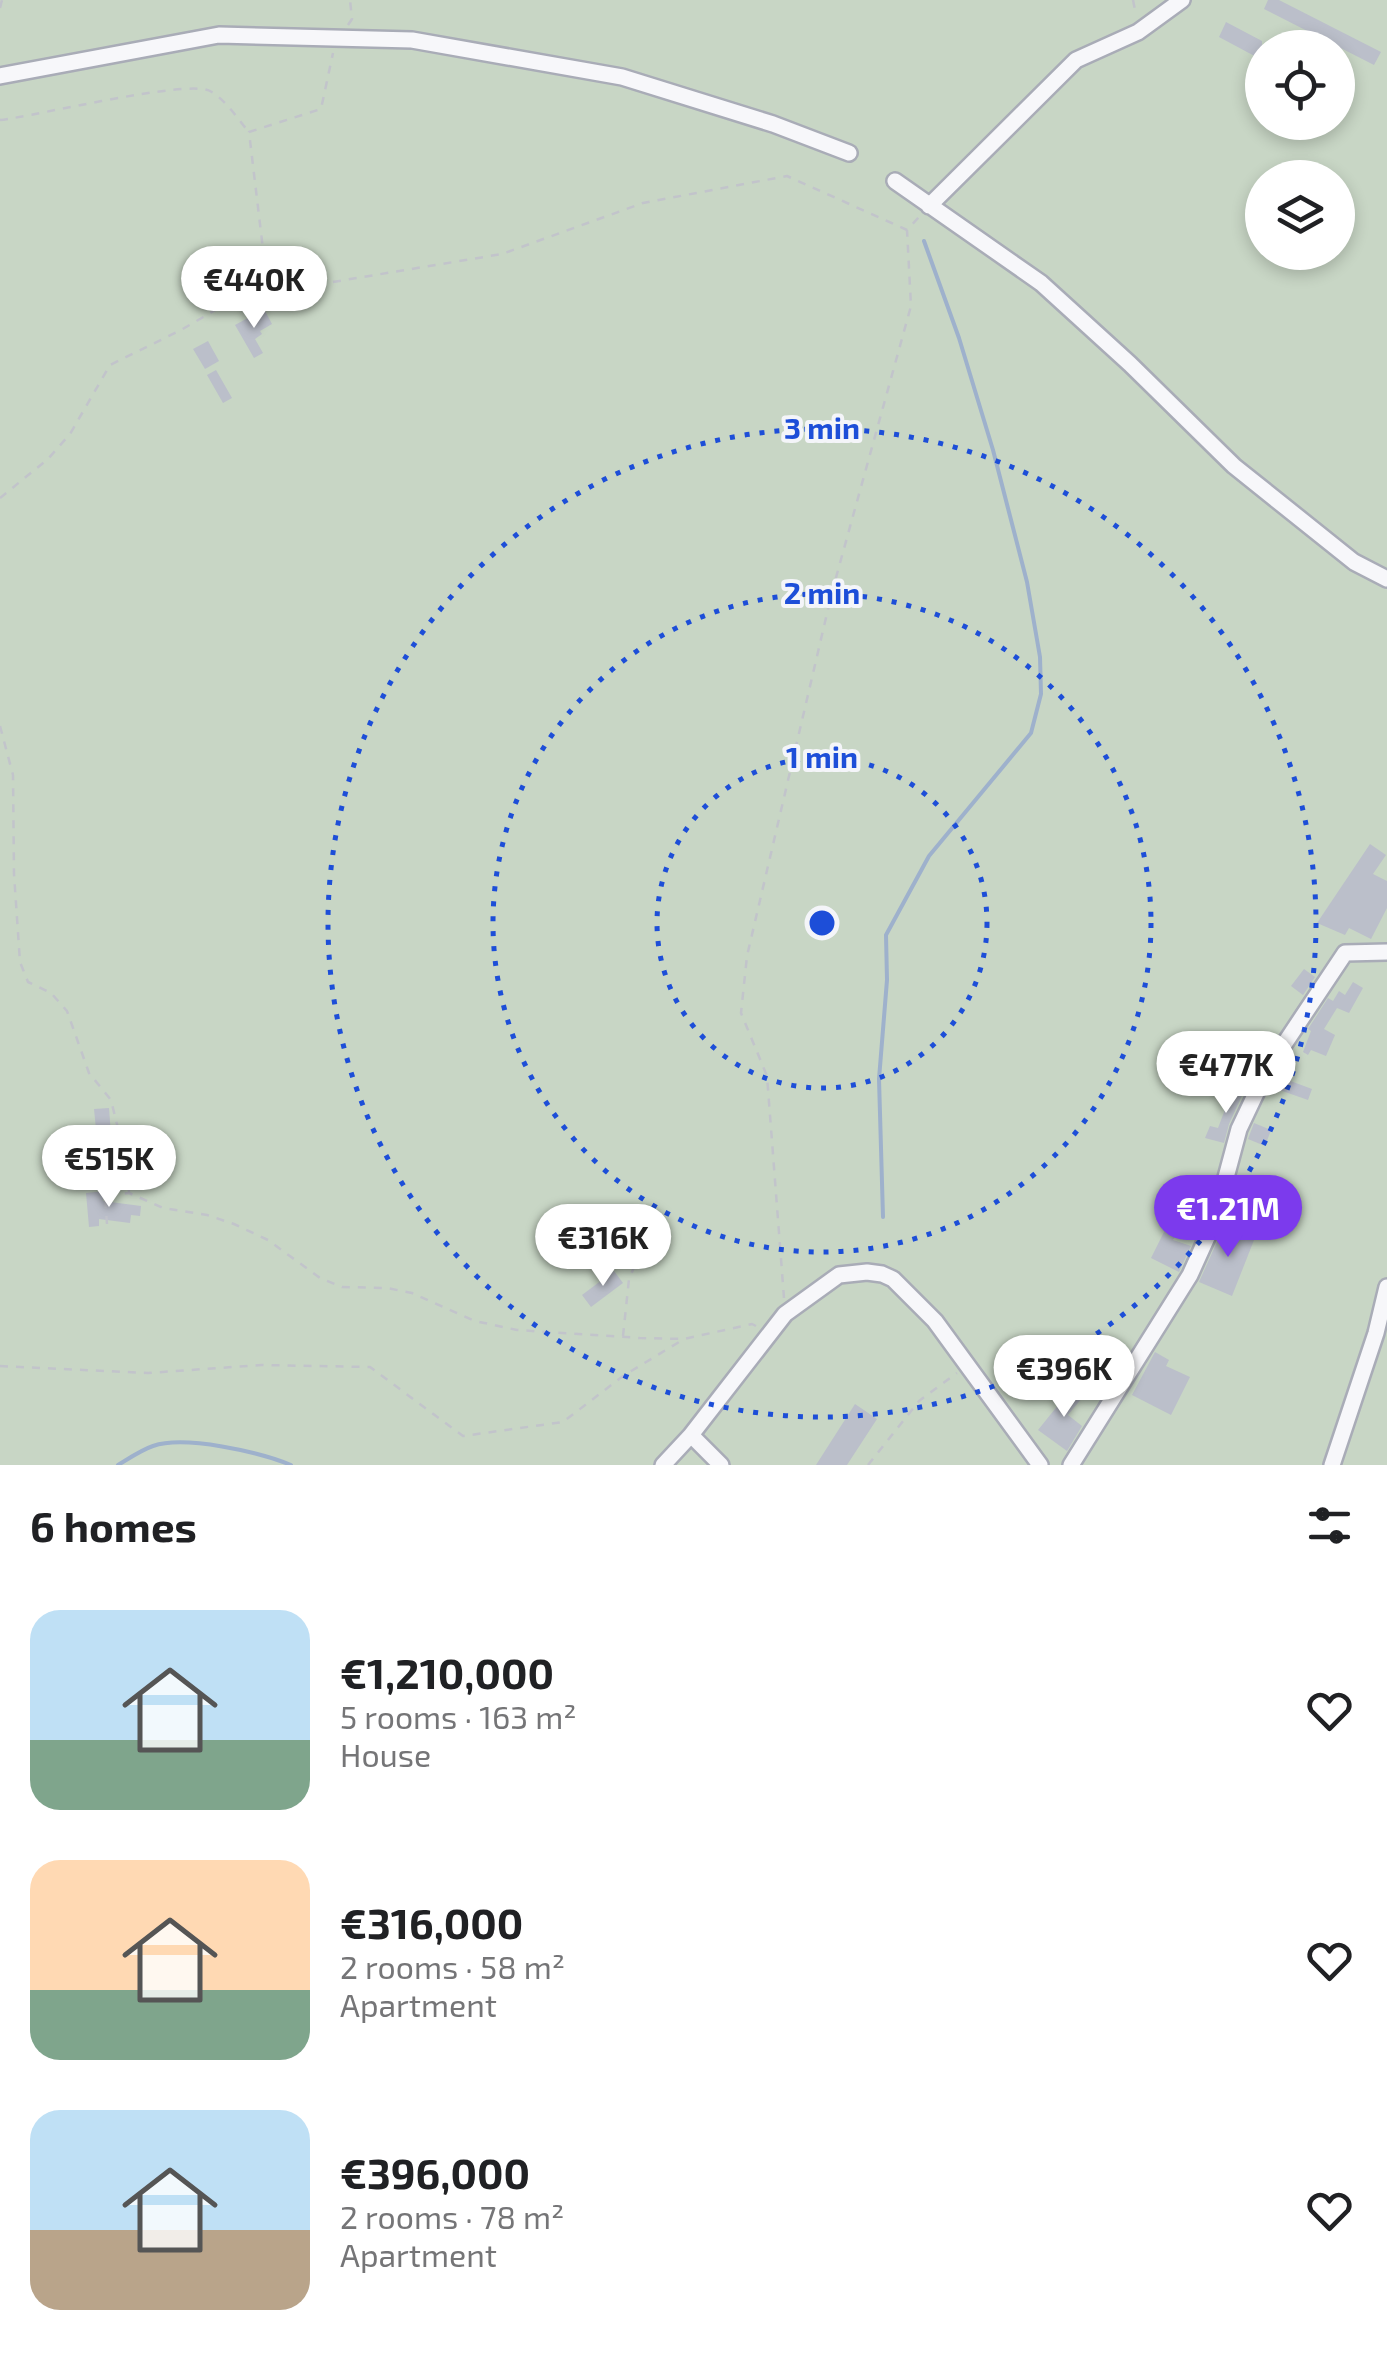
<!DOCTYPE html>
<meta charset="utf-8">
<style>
body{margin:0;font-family:"Exo 2",sans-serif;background:#f6f6f6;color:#202124;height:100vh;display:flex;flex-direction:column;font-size:38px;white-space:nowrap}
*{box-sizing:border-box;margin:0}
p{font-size:32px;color:#757577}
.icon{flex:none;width:55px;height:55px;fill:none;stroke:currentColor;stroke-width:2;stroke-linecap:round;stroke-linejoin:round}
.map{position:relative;height:1465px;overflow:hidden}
.sheet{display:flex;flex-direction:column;background:#fff;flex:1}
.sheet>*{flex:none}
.fabs{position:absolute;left:1245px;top:30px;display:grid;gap:20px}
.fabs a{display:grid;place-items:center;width:110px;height:110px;border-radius:50%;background:#fff;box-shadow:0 5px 15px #0003;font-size:50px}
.price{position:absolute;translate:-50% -85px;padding:0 22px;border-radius:35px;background:#fff;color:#222;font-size:32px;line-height:65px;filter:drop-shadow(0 2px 5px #0008)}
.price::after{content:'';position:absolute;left:50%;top:60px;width:30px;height:22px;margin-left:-15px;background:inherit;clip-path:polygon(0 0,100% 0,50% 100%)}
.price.active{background:#7c3aed;color:#fff}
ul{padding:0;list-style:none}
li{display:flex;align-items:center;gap:30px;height:250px;padding:0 30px}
li span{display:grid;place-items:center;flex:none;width:280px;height:200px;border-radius:30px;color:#555}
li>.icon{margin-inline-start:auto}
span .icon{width:120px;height:120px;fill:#fffc;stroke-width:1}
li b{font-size:42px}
h2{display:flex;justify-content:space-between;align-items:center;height:120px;padding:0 30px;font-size:42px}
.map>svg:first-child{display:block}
.green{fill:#c8d6c5;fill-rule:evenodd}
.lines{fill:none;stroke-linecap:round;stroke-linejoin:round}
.stream{stroke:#9eb1cc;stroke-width:4}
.building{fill:#bbbfca}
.minor-casing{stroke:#a9acb7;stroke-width:20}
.path{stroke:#c2c4cb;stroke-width:2.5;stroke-dasharray:8 8;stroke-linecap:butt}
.minor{stroke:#f7f7fa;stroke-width:15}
.ring{fill:none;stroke:#1d4ed8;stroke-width:5;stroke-dasharray:5 10}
.centre{fill:#1d4ed8;stroke:#f4f5f9;stroke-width:5}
.ring-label{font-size:30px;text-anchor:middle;font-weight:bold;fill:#1d4ed8;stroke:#f4f5f9;stroke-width:8;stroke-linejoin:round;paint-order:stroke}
</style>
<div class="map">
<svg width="1387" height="1465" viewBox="0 0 1387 1465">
<rect width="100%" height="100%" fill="#e4e6ec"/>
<path class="green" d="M0,0H1387V1465H0ZM1262,48H1338V122H1262ZM1262,178H1338V252H1262Z"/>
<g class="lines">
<path class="stream" d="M883,1217L879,1079L887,980L886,935L929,856L1031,733L1041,694L1040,657L1027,582L993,450L959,338L924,241
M118,1465C128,1459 141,1450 153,1446C185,1435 259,1452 291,1465"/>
</g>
<path class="building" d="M1268,0H1279L1381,52L1374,65L1264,9Z
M1226,22L1262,41V60L1219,37Z
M264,309L272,324L260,331L262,334L255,339L263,353L254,358L235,325Z
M208,341L219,361L205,369L193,349Z
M216,370L232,398L223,403L207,375Z
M1370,844L1386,855L1373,874L1387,881V908L1371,939L1349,928L1345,935L1317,923Z
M1304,969L1315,977L1303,995L1291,986Z
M1353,982L1363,988L1349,1013L1337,1008L1324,1029L1335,1035L1326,1056L1311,1050L1308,1055L1303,1052L1311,1031L1308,1029L1328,998L1333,1001L1339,991L1345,995Z
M1277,1076L1312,1089L1308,1100L1271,1087Z
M1235,1083L1245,1089L1229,1124L1224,1143L1205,1138L1210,1126L1218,1128Z
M109,1108L112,1148L98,1149L94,1109Z
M1254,1123L1271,1130L1265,1146L1248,1139Z
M105,1191L103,1201L141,1206L140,1216L131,1215L130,1223L99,1219V1226L89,1227L86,1193Z
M1225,1224L1256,1235L1232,1296L1199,1282Z
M1166,1228L1177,1233L1173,1240L1191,1246L1179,1272L1151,1258Z
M614,1271L623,1283L591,1307L582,1295Z
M1155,1352L1169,1360L1166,1366L1190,1377L1171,1415L1132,1395Z
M1076,1383L1087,1392L1068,1415L1082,1426L1067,1451L1038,1430Z
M855,1404L877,1419L847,1465H816Z"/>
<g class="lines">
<defs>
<path id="minor" d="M0,76L219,35L412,40L622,77L773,124L849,153
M895,181L1041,283L1130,364L1234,466L1354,562L1387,579
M929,206L1076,60L1138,32L1182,0
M691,1435L721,1465
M663,1465L691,1435L785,1314L839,1275L867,1272L882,1274L893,1279L935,1321L1040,1465
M1071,1465L1190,1275L1214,1222L1239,1129L1267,1070L1345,953L1387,952
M1332,1465L1376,1333L1387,1287"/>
</defs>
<use href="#minor" class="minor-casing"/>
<path class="path" d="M1133,0L1136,15
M0,8L2,0
M348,25L352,19L350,0
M0,120C36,116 187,79 210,91C226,100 237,118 248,131
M268,291L249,132L321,109L333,53
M0,498L48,459L70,434L110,365L181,330L236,298L502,254L643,203L787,176L907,230L919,217
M0,726L13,775L14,874L20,962L28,982L51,993L67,1011L89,1073L111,1100L125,1157L129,1192
M107,1224L105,1196L129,1193L163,1208L207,1215L234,1224L268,1240L320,1278L342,1287L387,1288L412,1293L475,1321L517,1330L640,1338L684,1339L752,1324L756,1326
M784,1298L767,1076L741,1013L747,956L832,592L911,306L907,230
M623,1336L629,1279L635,1265L625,1249
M0,1366L148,1373L261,1365L370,1367L463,1436L563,1422L623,1376L684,1339
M868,1465L919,1401L957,1373"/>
<use href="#minor" class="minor"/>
</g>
<g class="ring">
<circle cx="822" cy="923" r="165"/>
<circle cx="822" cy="923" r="329"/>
<circle cx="822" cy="923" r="494"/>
</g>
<circle cx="822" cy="923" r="15" class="centre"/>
<g class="ring-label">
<text x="822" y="439">3 min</text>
<text x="822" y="604">2 min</text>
<text x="822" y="768">1 min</text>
</g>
</svg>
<div class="fabs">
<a><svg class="icon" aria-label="locate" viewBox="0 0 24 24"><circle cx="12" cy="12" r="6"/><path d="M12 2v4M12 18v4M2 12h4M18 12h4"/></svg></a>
<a><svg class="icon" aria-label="layers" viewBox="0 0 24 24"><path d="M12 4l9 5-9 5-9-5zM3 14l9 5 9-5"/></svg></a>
</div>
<b class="price" style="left:254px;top:331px">€440K</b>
<b class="price" style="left:1226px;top:1116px">€477K</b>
<b class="price" style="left:109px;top:1210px">€515K</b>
<b class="price active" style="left:1228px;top:1260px">€1.21M</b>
<b class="price" style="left:603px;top:1289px">€316K</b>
<b class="price" style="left:1064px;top:1420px">€396K</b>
</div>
<section class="sheet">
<h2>6 homes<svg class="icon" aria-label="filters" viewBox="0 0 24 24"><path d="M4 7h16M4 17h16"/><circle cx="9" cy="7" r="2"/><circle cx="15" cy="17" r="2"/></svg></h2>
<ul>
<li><span style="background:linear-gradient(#bfe0f5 65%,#7fa58c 0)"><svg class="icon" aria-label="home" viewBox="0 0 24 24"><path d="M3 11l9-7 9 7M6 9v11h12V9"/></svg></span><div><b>€1,210,000</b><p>5 rooms · 163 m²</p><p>House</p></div><svg class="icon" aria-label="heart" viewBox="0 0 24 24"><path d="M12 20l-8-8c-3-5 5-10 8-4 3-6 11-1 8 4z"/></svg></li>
<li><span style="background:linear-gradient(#ffd9b3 65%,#7fa58c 0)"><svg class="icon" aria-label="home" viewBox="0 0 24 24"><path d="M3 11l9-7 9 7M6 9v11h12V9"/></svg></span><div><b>€316,000</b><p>2 rooms · 58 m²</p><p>Apartment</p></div><svg class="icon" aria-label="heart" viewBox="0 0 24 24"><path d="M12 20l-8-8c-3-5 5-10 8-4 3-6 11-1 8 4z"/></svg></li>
<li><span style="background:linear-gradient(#bfe0f5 60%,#b9a48a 0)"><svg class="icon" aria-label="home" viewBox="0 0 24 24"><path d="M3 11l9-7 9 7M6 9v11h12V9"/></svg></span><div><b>€396,000</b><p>2 rooms · 78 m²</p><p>Apartment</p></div><svg class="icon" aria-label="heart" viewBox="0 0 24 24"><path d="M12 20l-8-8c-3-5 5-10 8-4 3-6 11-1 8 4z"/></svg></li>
</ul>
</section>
